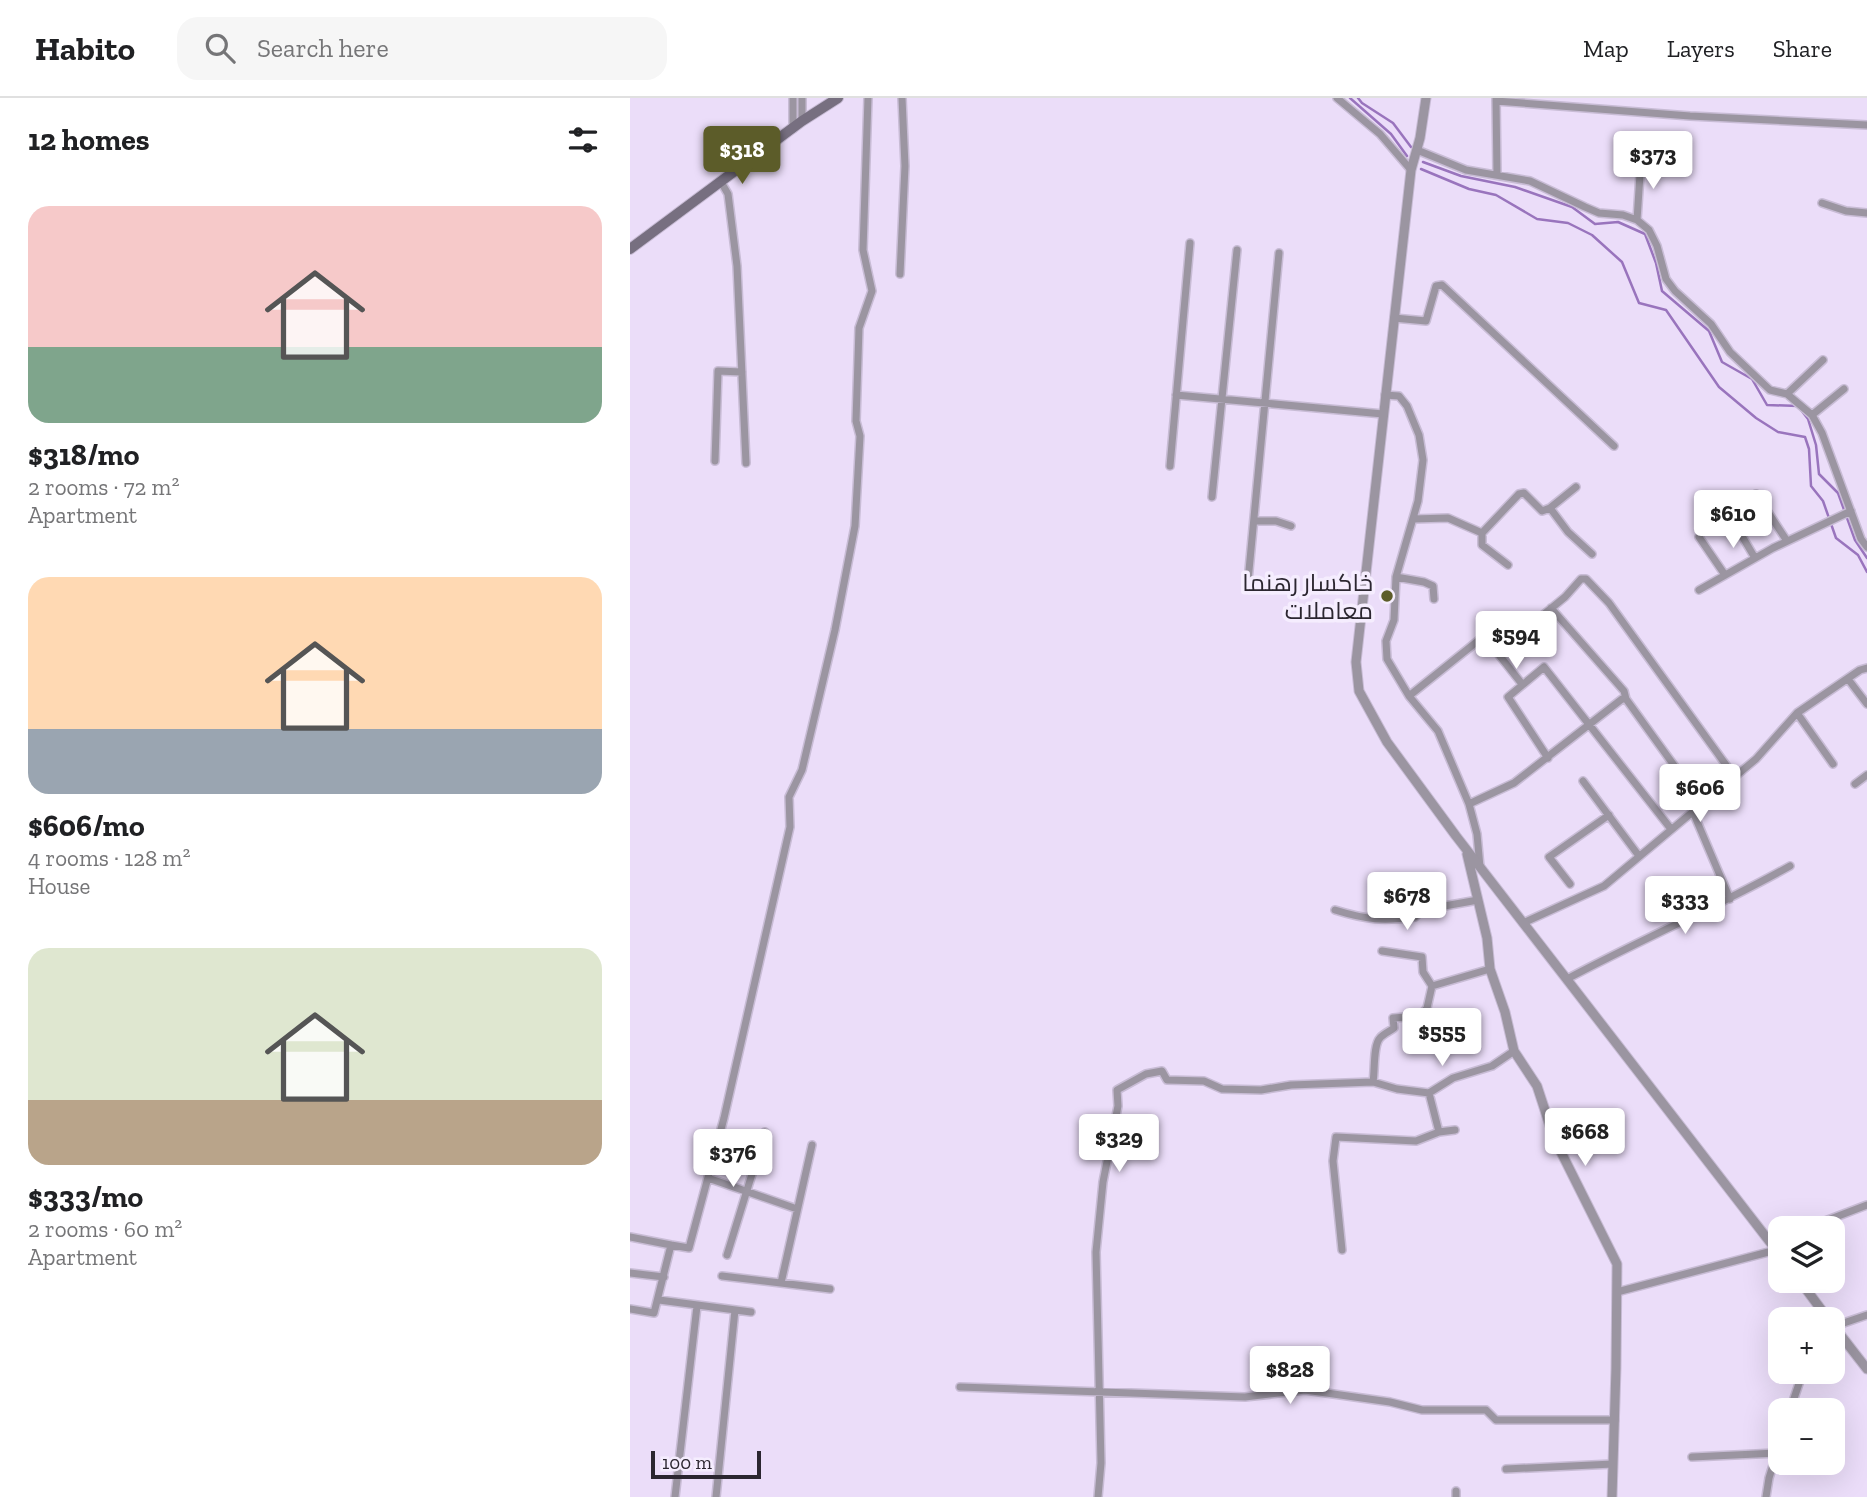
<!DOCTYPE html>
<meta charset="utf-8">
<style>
body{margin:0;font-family:"Zilla Slab",Cairo,serif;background:#f6f6f6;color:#202124;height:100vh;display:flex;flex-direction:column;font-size:26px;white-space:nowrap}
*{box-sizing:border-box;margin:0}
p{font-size:23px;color:#757577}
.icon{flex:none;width:38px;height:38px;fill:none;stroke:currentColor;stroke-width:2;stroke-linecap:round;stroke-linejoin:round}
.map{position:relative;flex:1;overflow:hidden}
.panel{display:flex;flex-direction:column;background:#fff;width:630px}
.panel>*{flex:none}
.controls{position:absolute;left:1138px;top:1118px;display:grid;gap:14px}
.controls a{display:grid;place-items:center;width:77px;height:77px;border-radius:14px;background:#fff;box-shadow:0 7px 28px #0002;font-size:35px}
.scale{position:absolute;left:21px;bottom:18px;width:110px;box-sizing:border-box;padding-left:7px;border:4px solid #2b2630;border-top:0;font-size:19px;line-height:24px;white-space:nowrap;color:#2b2630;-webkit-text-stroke:5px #f5edfe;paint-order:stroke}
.price{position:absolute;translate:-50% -60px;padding:0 16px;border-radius:7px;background:#fff;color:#222;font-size:23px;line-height:46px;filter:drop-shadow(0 2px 4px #0008)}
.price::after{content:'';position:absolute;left:50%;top:42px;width:21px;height:16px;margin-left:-10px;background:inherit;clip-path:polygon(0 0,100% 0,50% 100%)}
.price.selected{background:#5c5c29;color:#fff}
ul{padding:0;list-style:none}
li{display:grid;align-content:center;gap:14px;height:371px;padding:0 28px}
li span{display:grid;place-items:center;height:217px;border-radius:21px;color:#555}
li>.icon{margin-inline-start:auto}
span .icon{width:126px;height:126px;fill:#fffc;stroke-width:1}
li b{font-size:30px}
h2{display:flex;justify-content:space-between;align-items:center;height:84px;padding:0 28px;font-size:30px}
header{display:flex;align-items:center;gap:42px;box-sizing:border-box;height:98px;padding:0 35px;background:#fff;border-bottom:2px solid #e0e0e0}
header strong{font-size:33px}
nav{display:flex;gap:38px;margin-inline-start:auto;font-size:24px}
.search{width:490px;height:63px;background:#f6f6f6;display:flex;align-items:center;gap:18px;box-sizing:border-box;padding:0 24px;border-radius:21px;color:#757577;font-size:26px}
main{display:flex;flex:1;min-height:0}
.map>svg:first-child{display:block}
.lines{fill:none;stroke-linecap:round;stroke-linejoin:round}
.stream{stroke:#9974bd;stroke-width:2.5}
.minor-casing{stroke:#c8bcd5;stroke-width:10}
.tertiary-casing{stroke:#c8bcd5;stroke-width:11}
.secondary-casing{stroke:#c8bcd5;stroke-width:12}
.minor{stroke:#9b95a1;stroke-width:7}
.tertiary{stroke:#9b95a1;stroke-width:9}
.secondary{stroke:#776f80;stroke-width:10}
.poi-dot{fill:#5c5c29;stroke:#f5edfe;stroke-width:2.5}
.labels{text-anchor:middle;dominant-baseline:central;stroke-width:7;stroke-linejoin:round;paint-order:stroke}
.poi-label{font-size:24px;fill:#2b2630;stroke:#f5edfe;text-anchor:end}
</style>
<header>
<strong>Habito</strong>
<div class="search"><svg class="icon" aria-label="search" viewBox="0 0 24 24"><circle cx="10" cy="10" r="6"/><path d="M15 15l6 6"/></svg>Search here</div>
<nav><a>Map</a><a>Layers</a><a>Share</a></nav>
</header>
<main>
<section class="panel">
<h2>12 homes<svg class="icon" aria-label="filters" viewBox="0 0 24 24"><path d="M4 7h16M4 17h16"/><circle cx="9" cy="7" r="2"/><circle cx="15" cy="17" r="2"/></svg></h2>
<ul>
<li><span style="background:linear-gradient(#f6c9c9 65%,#7fa58c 0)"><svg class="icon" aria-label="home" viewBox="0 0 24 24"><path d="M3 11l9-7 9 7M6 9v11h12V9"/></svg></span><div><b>$318/mo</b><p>2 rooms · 72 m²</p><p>Apartment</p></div></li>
<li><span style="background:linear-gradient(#ffd9b3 70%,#9aa5b1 0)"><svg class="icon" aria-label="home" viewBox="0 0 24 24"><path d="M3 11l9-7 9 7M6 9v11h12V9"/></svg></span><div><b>$606/mo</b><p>4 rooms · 128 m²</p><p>House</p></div></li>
<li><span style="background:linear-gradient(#dfe7d0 70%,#b9a48a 0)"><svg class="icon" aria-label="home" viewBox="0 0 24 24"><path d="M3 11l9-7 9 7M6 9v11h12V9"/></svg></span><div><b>$333/mo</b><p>2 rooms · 60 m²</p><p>Apartment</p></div></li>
</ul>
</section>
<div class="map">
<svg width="1237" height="1399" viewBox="0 0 1237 1399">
<rect width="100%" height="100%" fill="#ebddf9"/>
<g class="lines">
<path class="stream" d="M720,0L761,36L777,58
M728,0L732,5L763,25L781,49
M793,64L831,78L885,89L942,109L965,126L988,124L1015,136L1026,165L1032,193L1079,233L1092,264L1122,281L1137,307L1168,308L1178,321L1186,347L1189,376L1208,395L1225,442L1237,460
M791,71L839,91L866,97L907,121L938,125L962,137L992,164L1009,205L1036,212L1089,289L1126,320L1148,334L1175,339L1179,351L1181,388L1193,403L1206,440L1228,457L1237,474"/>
<defs>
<path id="minor" d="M163,0V31
M172,0V23
M707,0L750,36L781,72
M866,1L867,77
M866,3L1060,18L1237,27
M787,52L836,72L900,83L955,109L969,115L993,117L1007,122L1019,132L1027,148L1036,181L1045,193L1081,226L1100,254L1140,292L1157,296L1182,317L1192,335L1231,441L1237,449
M91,84L98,96L107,168L116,365
M1192,105L1216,113L1237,115
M1007,122L1011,61
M270,176L275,68L272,0
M764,220L796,223L806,188L812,187L984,348
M1157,296L1193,262
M546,297L753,316
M755,297L769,298L777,308L789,337L793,362L788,403L766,479L764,522L756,543L757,561L779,598L808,633L839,706L847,736L850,769
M1182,317L1214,291
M85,363L88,273L112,274
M540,368L560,145
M1126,396L1157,443
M582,399L607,152
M920,410L938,434L962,456
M783,421L818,420L852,435
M624,423H646L661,428
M1106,428L1125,460
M1069,439L1095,477
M878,467L852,447V435L889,396L894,395L912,413L920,410L946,389
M766,479L794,484L803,488L804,501
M618,483L649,155
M1069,492L1143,450L1221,413
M921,510L994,593L996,601L1072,706
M902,526L935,499L951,481H956L979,505L1104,678
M1218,581L1237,606
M779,598L854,538L892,586
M1167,615L1203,666
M918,660L878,599L914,569L1041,731
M953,683L1009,758
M1225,686L1237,677
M839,706L884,685L992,601H996
M1063,714L1100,801
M940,786L919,759L979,717
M705,812C737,822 753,823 785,819L792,812L848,802
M893,825L974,788L1126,661L1167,615L1230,572L1237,570
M752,853L792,859L793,874L802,888
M937,881C1010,842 1087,809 1160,768
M743,984C745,973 743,947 750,940C753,936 760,933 764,930L763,920L790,918L797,910L802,888L860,871
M799,995L809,1034
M78,1080L167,1111
M1177,1130L1237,1107
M0,1139L41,1147
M712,1152L703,1063L706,1039L786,1043L809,1034L825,1032
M97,1157L135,1034
M0,1175L34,1179
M92,1178L200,1191
M151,1185L182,1047
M987,1194L1146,1152
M29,1202L121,1214
M0,1211L24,1215L41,1147L59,1150L94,1020L160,729L159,699L172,672L205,532L225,428L230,338L226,323L229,230L242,193L233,152L238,0
M1202,1229L1237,1217
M330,1289L615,1299L675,1292L760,1304L792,1312H856L866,1322H985
M1160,1312L1173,1274
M1062,1359L1147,1355
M876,1371L983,1366
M45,1399L67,1208
M86,1399L105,1212
M468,1399L471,1365L466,1154L473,1084L488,1008L487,992L516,976L532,973L537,982L574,983L592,991L631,992L661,987L743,984L767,991L799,995L823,980L862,968L884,953
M826,1399V1393
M1136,1399L1139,1380L1150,1345"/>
<path id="tertiary" d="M796,0L790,40L781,72L726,564L729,593L757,644L826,738L1150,1157
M837,756L857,840L860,871L875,914L884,953L907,988L924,1040L987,1166L986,1270L982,1399
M1170,1183L1199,1222
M1202,1226L1237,1271"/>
<path id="secondary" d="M0,151L172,23L208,0"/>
</defs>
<use href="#minor" class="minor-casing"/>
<use href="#tertiary" class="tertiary-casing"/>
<use href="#secondary" class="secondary-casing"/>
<use href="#minor" class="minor"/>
<use href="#tertiary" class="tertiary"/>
<use href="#secondary" class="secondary"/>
</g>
<circle class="poi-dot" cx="757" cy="498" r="7"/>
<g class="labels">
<g class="poi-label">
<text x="743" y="484">خاکسار رهنما<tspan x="743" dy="28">معاملات</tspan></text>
</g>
</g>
</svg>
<div class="controls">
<a><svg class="icon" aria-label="layers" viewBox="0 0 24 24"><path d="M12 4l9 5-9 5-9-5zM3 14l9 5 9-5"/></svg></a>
<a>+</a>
<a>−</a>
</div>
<div class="scale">100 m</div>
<b class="price selected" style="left:112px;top:88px">$318</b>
<b class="price" style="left:1023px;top:93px">$373</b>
<b class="price" style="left:1103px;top:452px">$610</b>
<b class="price" style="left:886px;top:573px">$594</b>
<b class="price" style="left:1070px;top:726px">$606</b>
<b class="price" style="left:777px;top:834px">$678</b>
<b class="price" style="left:1055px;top:838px">$333</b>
<b class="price" style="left:812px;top:970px">$555</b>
<b class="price" style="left:955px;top:1070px">$668</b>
<b class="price" style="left:489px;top:1076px">$329</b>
<b class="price" style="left:103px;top:1091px">$376</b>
<b class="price" style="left:660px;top:1308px">$828</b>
</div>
</main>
